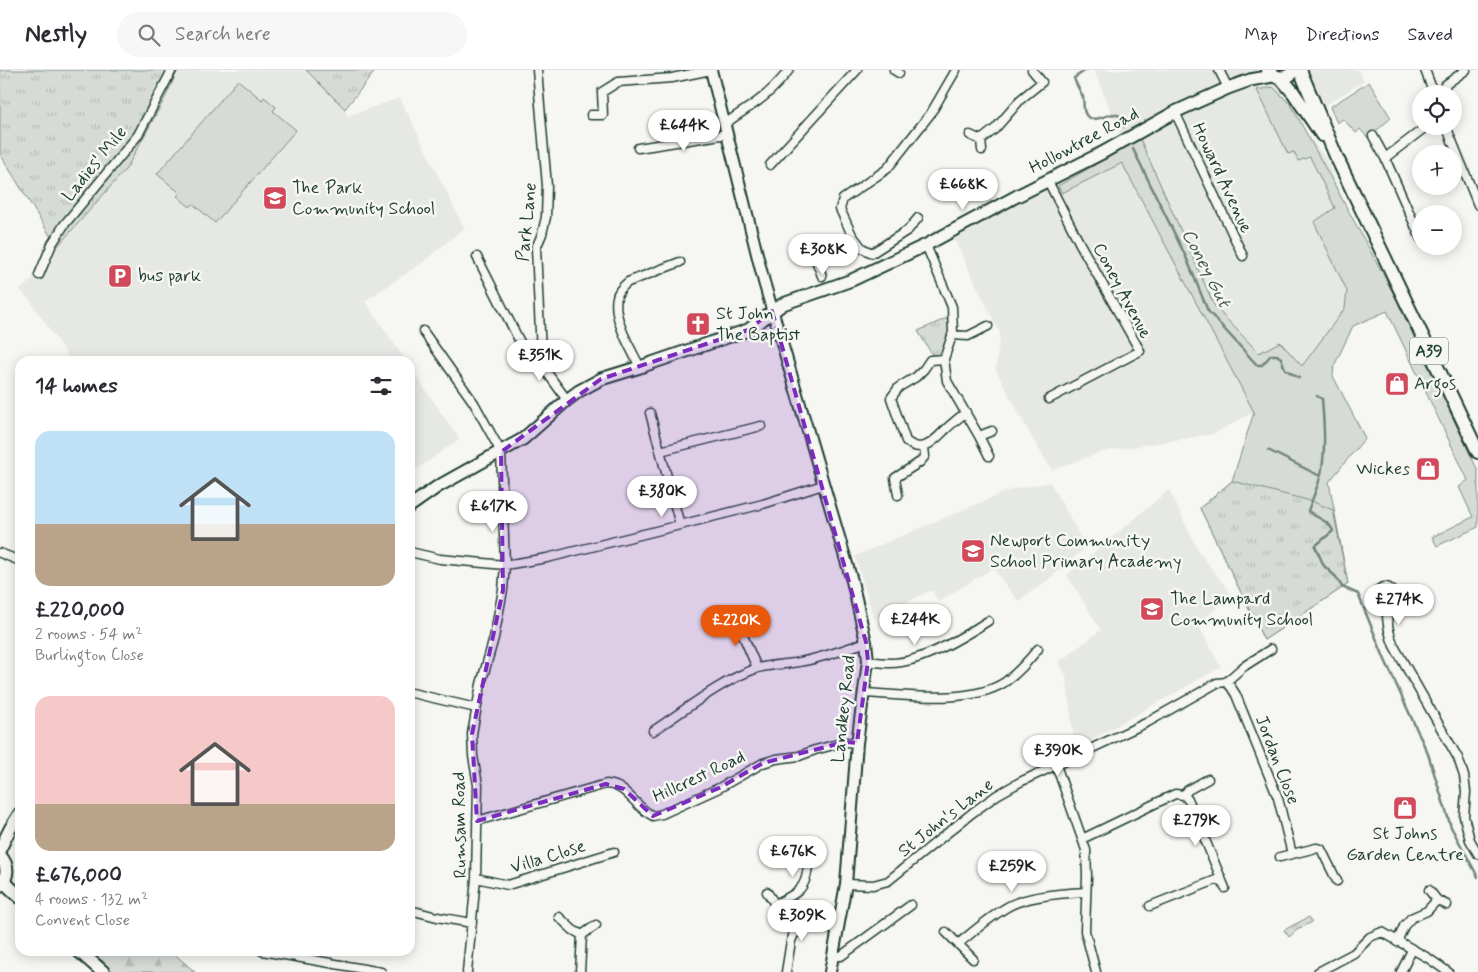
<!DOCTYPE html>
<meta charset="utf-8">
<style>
body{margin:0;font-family:Mynerve,sans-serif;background:#f7f7f7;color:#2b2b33;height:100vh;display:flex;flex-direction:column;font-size:19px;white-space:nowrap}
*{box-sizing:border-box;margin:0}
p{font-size:16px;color:#7c7c81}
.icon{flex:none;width:28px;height:28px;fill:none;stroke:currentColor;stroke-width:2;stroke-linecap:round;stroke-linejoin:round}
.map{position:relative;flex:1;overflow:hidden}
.details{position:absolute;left:15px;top:286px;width:400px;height:600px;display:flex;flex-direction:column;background:#fff;border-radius:15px;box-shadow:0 2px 12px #0003}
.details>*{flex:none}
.buttons{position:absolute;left:1412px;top:15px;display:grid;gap:10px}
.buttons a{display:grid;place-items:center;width:50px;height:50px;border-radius:50%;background:#fff;box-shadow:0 2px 12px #0003;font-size:25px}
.price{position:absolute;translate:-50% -42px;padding:0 11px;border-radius:18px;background:#fff;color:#222;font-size:16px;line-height:32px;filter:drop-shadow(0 1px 2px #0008)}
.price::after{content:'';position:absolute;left:50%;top:30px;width:15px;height:11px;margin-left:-8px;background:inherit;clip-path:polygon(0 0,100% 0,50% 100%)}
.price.active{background:#ea580c;color:#fff}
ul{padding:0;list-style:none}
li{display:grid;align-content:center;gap:10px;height:265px;padding:0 20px}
li span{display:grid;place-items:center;height:155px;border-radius:15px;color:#555}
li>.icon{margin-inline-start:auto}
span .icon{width:90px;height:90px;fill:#fffc;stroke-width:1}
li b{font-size:21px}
h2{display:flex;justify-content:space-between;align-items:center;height:60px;padding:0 20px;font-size:21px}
header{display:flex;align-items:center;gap:30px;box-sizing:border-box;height:70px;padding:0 25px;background:#fff;border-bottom:1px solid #e1e1e2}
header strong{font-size:24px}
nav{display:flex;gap:28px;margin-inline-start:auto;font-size:18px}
.search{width:350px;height:45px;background:#f7f7f7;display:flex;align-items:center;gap:12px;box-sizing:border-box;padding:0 18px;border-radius:28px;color:#7c7c81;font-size:19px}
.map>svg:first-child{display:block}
.built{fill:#e6e8e4}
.grass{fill:#d6dbd6;stroke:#7a8c85}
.forest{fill:url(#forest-firs);stroke:#7a8c85}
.park{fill:url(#park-tufts);stroke:#7a8c85}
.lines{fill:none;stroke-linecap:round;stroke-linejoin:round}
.stream{stroke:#72847d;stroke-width:2.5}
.minor-casing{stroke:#1f3d34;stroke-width:11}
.tertiary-casing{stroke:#1f3d34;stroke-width:14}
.secondary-casing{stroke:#1f3d34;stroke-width:15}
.primary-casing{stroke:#1f3d34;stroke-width:16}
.trunk-casing{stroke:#1f3d34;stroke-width:16}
.minor{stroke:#f6f6f2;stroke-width:8}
.tertiary{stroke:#f6f6f2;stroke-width:10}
.secondary{stroke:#f6f6f2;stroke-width:11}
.primary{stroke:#f6f6f2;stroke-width:12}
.trunk{stroke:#f6f6f2;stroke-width:12}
.marked{fill:#7b2cbf;fill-opacity:0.2;stroke:#7b2cbf;stroke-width:4;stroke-dasharray:10 6;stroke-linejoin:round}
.labels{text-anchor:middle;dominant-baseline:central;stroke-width:5;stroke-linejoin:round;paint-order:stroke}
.shield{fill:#f6f6f2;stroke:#60746d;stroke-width:1}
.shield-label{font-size:16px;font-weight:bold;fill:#1f3d34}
.street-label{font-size:18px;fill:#1f3d34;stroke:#f6f6f2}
.poi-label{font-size:18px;fill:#1f3d34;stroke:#f6f6f2;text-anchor:start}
.water-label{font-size:19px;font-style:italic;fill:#425a52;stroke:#f6f6f2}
</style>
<header>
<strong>Nestly</strong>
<div class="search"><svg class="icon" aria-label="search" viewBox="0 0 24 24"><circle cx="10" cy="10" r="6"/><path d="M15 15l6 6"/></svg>Search here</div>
<nav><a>Map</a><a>Directions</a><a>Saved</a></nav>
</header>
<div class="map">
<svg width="1478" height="902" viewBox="0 0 1478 902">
<defs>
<pattern id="forest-firs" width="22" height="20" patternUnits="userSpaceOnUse" patternTransform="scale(1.25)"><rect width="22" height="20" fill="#d6dbd6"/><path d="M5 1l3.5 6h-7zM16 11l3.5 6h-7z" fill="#b7bdb8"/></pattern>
<pattern id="park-tufts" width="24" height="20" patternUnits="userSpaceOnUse" patternTransform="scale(1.25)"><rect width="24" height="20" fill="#d6dbd6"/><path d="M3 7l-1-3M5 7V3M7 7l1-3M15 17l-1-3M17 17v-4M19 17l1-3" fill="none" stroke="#b7bdb8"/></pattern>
</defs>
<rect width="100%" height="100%" fill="#f6f6f2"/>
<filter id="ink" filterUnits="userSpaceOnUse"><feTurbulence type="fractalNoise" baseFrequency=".02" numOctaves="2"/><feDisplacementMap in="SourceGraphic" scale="10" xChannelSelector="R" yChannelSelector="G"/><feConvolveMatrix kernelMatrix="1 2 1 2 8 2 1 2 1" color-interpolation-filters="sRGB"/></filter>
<g filter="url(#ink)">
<path class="built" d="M178,0H306L345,39L347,46L400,28L464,158L422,193L365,231L406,291H71L29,229L20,220L51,193L57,177L126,99L165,28Z
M1094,0H1359L1364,11L1327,34L1301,55L1326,89L1342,126L1349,161L1350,196L1345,238L1318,291L1254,342L1213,364L1101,382L1052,400L1031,366L996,300L1000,263L954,169L1017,126L1123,71Z
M410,297L459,369L410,404Z
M1050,412L1086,477L1047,511L1018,531L993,498L938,532L933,521H929L874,549L855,486L1010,420Z
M1169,420L1199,482L1231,524L1198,555L1221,597L1075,679L1066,605L1059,592L1101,560L1067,505Z"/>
<path class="grass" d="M238,10L262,30L264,27L276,37L273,41L296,60L215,153L193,134L190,137L177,126L180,123L157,104Z
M1369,12L1391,48L1368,68L1360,59L1356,63L1343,49L1337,53L1330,37Z
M1273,17L1291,35L1397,230L1478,401V457L1437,476L1432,467L1473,447L1459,417L1468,410L1387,241L1353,256L1334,296L1333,306L1365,368L1329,412L1348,514L1264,570L1200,438L1232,411L1254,342L1122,93L1062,123L1058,116L1140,69L1215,237L1259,283L1280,272L1302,296L1345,238L1347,221L1314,152L1335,138L1310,87L1298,91L1294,82L1288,84L1257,20Z"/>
<path class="forest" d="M91,881H171L195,902H114Z"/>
<path class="park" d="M0,0H178L165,28L126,99L57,177L0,84Z
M306,0H376L345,39Z
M947,248L949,263L941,285L934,288L918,261Z
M1232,411L1311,431L1333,440L1348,514L1264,570L1200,438Z
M1309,847L1312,852L1297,860L1289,867L1284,860Z"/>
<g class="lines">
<path class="stream" d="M1086,0L1074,8C1076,15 1080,20 1083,27C1084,32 1083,38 1085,43C1090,55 1105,45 1114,44L1120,46L1124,57
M1133,79L1186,187L1208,241L1257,295H1262L1271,285H1277L1281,288L1285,299L1299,308
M1317,326L1322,329C1324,355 1326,379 1321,404C1318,417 1312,429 1308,441C1316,448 1330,451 1333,461L1315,476L1324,496L1336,507L1342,517L1358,524L1385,590L1428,684L1451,757L1478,807
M1268,380L1320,406"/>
<defs>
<path id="minor" d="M537,0L547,116L546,147L542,164L536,178L541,283L543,297L567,330
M894,0L899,3
M1219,0L1228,18
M1425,0L1434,24
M1440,24L1445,15L1466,0
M1175,42L1243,186
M591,45H603L602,22L618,12L672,8L711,0
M724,55C733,47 744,41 754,34C767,25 779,13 789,0
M1446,56L1478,135
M970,65L981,70L982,80
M1373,66L1385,88L1421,169
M981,70L995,59L1021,29L1042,12L1032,0
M638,78L727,64
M1385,88L1427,56
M770,95L857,0
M1048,111L1080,174L1140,281L1049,329
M918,148L908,160L872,183L862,178L852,165L840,139L843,129L887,99L931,43L956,0
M926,175L952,237L953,263L944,289L947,311L979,366L992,361
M477,187L525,282L541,283
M39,205L52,174L64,155L138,65L172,0
M822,206L817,193L852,165
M423,261L474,333L501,382L505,495L503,520L494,568L481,614L472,664L473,686L478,715L476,808L467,902
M952,265L968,266L988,256
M944,289L930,290L924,299L916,307L899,317L891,328L906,371C922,385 934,371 945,360C952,353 959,348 966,342
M640,297C631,279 612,248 617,227C618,221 623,216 628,212L680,192
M650,343L680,455
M979,366L989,386
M660,381L761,356
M898,425L895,408L920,392L925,386L924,377
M410,482L440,489L505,495L547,488L680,455L763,434L823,415
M0,483L20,491
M1376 526a9 9 0 1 1 18 0a9 9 0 1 1-18 0Z
M1387,534C1386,550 1388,562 1394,576L1458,688L1464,706L1466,722L1464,747L1470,770L1478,784
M735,547L757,598
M868,591C875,592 884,593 891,593C921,593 963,567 988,551
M1226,612L1231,617L1236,625L1278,728L1292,784L1316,778L1321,779L1337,811
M412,623L476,638
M864,623C905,625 970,635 1005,612C1018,603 1028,591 1038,579
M653,661C684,641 721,611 755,599C769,594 789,595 804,591C825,587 846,579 866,572
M1056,695L1086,780L1087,805L1085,861L1096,902
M1184,725L1189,731L1225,818
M477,751L606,714C628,715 634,737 653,746L662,744L719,718L763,693L776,689L799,686L815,680L845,672L857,673
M1082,769L1175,724L1184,725L1188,720L1208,709
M806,785L819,776
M1280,787L1292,784
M476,808L508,815L614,782
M846,814L873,815L888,811L972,743L997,725L1020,712L1148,652L1217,613L1226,612L1243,597L1271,579
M1429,820L1437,830L1447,835
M767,822L794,864
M775,834C784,830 793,826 800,819C807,811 812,789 803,780C801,778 796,777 792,775
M1150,836L1221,808
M410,840L437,847L472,853
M559,847L573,860L582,865L580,902
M946,862L973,889
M582,865L596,855
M1397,872L1404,856L1411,848L1427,841L1437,830
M958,874C974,861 991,846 1009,836C1027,826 1065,823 1086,822
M262,881L381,902
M833,886H841L911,835
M786,902L791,871L794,864L810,856L837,859
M1318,902L1354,883L1370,867L1382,862L1428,888L1448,902
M1401,902L1412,880"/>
<path id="tertiary" d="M711,0L764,212L852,511L866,572L868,591L857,673L846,814L830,902"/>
<path id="secondary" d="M410,436L437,417L523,369L567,330L579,321L601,309L640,297L748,260L783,234L852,210L926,175L1017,126L1102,83L1175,42L1228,18L1250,10L1273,6
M0,779L10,759L20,743"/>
<path id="primary" d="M1268,0C1276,10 1287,10 1295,0
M1300,0L1336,86L1478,382
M1281,8L1293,22L1322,65"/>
<path id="trunk" d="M0,786C8,795 9,806 0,815
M3,811L20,827
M79,881L103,902"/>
</defs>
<use href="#minor" class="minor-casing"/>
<use href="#tertiary" class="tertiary-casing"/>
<use href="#secondary" class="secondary-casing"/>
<use href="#primary" class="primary-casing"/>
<use href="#trunk" class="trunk-casing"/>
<use href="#minor" class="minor"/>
<use href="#tertiary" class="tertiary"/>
<use href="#secondary" class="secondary"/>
<use href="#primary" class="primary"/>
<use href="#trunk" class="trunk"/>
</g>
</g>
<path class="marked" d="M772,241L866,572L868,591L857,673L845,672L763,693L719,718L653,746L624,719L606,714L477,751L472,664L503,520L501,382L601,309L748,260Z"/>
<defs>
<symbol id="school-square" viewBox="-11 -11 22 22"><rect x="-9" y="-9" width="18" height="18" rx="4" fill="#d1495b" stroke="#f6f6f2"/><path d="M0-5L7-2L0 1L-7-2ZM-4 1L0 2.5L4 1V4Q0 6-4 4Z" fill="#fff"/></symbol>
<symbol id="parking-square" viewBox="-11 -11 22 22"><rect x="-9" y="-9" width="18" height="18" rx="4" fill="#d1495b" stroke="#f6f6f2"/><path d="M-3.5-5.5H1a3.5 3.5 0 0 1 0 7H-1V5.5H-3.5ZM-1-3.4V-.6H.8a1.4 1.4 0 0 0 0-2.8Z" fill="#fff"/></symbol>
<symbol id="church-square" viewBox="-11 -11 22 22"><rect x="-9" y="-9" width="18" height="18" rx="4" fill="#d1495b" stroke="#f6f6f2"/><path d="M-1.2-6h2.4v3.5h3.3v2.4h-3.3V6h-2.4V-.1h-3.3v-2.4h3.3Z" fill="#fff"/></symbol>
<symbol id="shop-square" viewBox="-11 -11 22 22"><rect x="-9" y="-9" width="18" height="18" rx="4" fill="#d1495b" stroke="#f6f6f2"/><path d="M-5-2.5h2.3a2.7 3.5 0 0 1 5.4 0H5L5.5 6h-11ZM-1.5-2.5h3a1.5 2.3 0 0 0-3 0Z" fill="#fff"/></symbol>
</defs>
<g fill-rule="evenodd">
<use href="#school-square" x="261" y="114" width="28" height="28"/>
<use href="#parking-square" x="106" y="192" width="28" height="28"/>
<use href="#church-square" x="684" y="240" width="28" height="28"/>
<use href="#shop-square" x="1383" y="300" width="28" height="28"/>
<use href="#shop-square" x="1414" y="385" width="28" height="28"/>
<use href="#school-square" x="959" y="467" width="28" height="28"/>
<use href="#school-square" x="1138" y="525" width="28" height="28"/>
<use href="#shop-square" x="1391" y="724" width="28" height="28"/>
</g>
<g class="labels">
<rect class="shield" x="1410" y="267.5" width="38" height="27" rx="4"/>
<g class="shield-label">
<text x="1429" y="281">A39</text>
</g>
<g class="street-label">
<text transform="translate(1084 71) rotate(-28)">Hollowtree Road</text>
<text transform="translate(95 94) rotate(-51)">Ladies' Mile</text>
<text transform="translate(1222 108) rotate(65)">Howard Avenue</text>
<text transform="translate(527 152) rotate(-84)">Park Lane</text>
<text transform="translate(1122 221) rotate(62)">Coney Avenue</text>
<text transform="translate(844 639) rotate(-84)">Landkey Road</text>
<text transform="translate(1277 690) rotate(69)">Jordan Close</text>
<text transform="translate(699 707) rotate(-25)">Hillcrest Road</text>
<text transform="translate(946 748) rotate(-38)">St John's Lane</text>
<text transform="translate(460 755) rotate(-91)">Rumsam Road</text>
<text transform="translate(548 787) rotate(-17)">Villa Close</text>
</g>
<g class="poi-label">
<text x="292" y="118">The Park<tspan x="292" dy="21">Community School</tspan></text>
<text x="138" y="206">bus park</text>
<text x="716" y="244">St John<tspan x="716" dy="21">The Baptist</tspan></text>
<text x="1414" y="314">Argos</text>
<text x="1410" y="399" text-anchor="end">Wickes</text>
<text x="990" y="471">Newport Community<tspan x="990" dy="21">School Primary Academy</tspan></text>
<text x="1170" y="529">The Lampard<tspan x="1170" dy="21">Community School</tspan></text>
<text x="1405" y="764" text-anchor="middle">St Johns<tspan x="1405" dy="21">Garden Centre</tspan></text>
</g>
<g class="water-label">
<text transform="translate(1206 198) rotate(63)">Coney Gut</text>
</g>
</g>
</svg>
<div class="buttons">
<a><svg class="icon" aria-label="locate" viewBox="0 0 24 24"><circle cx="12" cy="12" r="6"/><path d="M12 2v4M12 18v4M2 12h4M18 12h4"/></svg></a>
<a>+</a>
<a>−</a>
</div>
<b class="price" style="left:684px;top:82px">£644K</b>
<b class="price" style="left:963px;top:141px">£668K</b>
<b class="price" style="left:823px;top:206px">£308K</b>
<b class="price" style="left:540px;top:312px">£351K</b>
<b class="price" style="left:662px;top:448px">£380K</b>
<b class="price" style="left:493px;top:463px">£617K</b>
<b class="price" style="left:1399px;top:556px">£274K</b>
<b class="price" style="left:915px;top:576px">£244K</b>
<b class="price active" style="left:736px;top:577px">£220K</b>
<b class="price" style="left:1058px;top:707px">£390K</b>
<b class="price" style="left:1196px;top:777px">£279K</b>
<b class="price" style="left:793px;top:808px">£676K</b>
<b class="price" style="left:1012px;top:823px">£259K</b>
<b class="price" style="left:802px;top:872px">£309K</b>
<section class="details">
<h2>14 homes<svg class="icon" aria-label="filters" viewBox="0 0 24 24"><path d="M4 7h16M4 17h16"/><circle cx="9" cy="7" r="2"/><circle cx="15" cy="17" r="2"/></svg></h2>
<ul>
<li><span style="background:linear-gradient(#bfe0f5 60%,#b9a48a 0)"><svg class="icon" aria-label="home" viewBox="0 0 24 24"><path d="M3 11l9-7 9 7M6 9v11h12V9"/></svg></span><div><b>£220,000</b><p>2 rooms · 54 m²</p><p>Burlington Close</p></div></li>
<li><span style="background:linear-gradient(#f6c9c9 70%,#b9a48a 0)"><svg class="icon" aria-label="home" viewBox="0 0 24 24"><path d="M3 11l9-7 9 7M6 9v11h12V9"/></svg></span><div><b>£676,000</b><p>4 rooms · 132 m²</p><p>Convent Close</p></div></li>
</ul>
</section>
</div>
